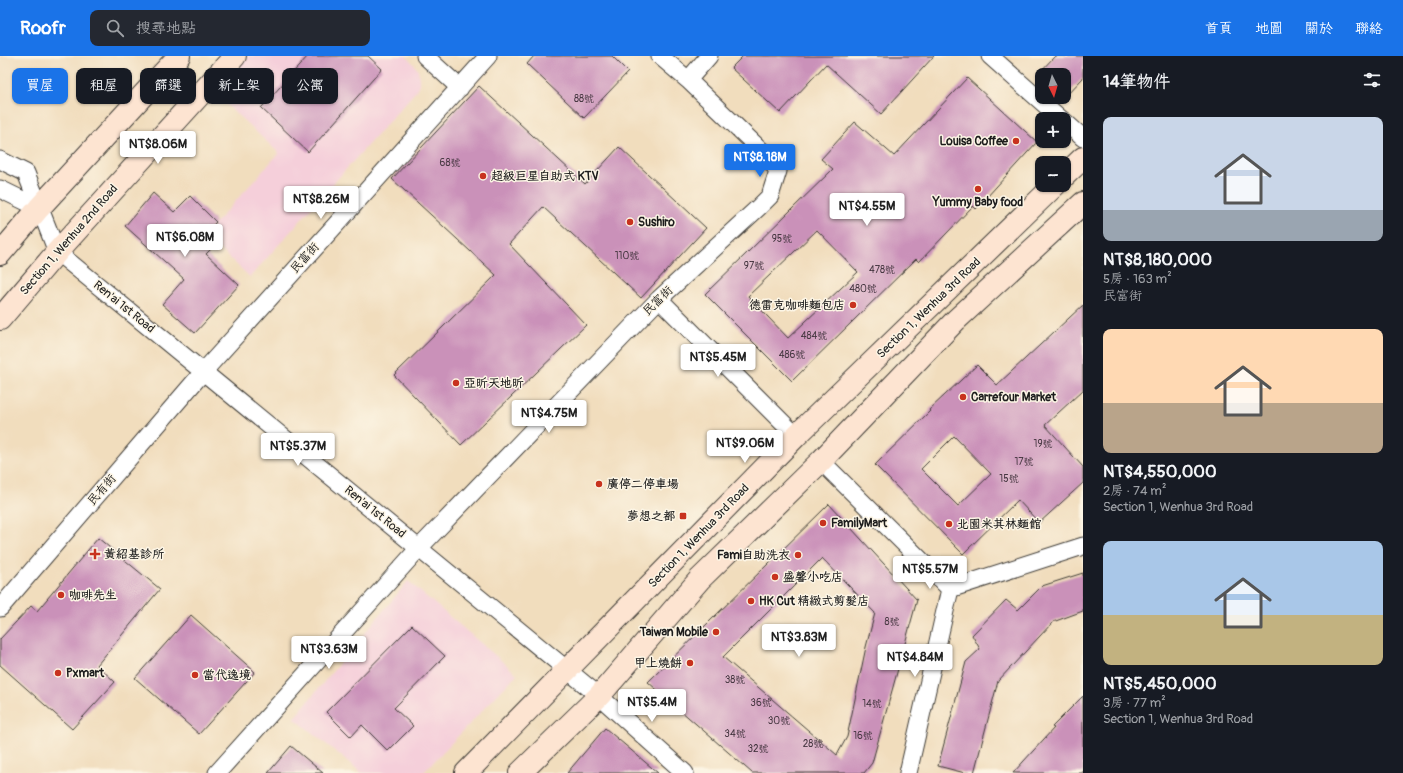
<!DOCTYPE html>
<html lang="zh-TW">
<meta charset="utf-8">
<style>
body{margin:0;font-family:Pangolin,"LXGW WenKai TC",sans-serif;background:#242831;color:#f1f3f6;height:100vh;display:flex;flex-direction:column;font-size:15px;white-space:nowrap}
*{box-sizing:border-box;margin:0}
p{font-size:13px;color:#9ea1a6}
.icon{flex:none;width:22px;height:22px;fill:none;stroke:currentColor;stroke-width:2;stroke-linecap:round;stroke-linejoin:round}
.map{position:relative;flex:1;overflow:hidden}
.side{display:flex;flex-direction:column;background:#171b24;width:320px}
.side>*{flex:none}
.banner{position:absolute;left:12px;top:12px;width:380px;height:36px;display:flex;gap:8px}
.needle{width:26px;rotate:175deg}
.controls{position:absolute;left:1035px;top:12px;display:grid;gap:8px}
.controls a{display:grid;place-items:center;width:36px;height:36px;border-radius:8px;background:#171b24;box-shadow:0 1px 3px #0004;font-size:20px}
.price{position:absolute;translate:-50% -34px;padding:0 9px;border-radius:4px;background:#fff;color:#222;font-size:13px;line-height:26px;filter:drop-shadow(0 1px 2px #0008)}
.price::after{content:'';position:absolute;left:50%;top:24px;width:12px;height:9px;margin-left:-6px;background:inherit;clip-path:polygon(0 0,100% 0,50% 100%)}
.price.current{background:#1a73e8;color:#fff}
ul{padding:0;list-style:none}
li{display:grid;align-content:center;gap:8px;height:212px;padding:0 20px}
li span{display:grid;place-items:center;height:124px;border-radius:8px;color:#555}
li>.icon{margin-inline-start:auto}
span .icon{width:72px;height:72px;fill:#fffc;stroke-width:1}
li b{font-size:17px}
h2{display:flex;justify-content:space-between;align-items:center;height:48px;padding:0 20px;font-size:17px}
.chip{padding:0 14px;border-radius:8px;background:#171b24;box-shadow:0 1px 3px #0004;font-size:14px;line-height:36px}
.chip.current{background:#1a73e8;color:#fff}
header{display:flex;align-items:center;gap:24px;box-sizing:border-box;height:56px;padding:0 20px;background:#1a73e8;color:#fff}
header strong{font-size:19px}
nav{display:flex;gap:22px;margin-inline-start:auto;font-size:14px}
.search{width:280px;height:36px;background:#242831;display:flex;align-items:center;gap:10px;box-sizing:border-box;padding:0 14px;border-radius:8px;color:#9ea1a6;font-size:15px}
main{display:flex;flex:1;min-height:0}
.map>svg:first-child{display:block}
.built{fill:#f5cfda}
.building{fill:#ca91b9;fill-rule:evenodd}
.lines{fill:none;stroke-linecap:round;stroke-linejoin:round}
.street-casing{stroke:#3c3934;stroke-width:19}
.secondary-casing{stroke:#3c3934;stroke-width:24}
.street{stroke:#fff;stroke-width:17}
.secondary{stroke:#fde4d1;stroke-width:22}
.poi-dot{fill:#c8321e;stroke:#fcf5e5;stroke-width:1.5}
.labels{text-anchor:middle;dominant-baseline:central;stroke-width:3;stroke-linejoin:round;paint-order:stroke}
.number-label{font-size:10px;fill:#483943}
.poi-label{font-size:12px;font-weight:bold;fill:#1c1c1c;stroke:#fcf5e5;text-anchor:start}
.street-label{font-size:12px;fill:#1c1c1c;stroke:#fcf5e5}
</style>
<header>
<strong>Roofr</strong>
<div class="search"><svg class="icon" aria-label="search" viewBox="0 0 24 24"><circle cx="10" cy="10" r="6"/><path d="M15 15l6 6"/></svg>搜尋地點</div>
<nav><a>首頁</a><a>地圖</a><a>關於</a><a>聯絡</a></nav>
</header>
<main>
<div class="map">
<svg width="1083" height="717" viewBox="0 0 1083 717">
<rect width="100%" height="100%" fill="#fcf5e5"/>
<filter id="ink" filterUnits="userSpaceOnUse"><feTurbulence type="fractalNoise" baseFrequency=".025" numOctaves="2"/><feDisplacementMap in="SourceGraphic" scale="8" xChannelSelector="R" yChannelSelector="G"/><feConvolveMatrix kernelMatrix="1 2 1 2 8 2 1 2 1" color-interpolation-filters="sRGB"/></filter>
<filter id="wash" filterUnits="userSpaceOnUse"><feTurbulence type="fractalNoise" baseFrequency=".012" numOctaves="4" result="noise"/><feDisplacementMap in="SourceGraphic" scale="16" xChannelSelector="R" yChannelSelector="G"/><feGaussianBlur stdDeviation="0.9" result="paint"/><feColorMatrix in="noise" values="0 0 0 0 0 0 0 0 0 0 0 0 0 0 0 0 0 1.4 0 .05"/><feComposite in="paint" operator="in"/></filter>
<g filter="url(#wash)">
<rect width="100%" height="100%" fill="#f1ddbd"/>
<path class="built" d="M246,0H406L413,7L418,14L419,20V28L416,35L250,221L205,179L279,97L213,36Z
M408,525L517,618L423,717H362L294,662Z"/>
<g id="blocks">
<path class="building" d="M308,0H368L382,13L308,96L261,52Z
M534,0H612L628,16L584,62L527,8Z
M743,0H934L881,58L826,8L780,57L731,12Z
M1055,0H1083V22L1064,42V19H1037Z
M967,22L1037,86L976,153L973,150L919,206L916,203L792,325L705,238L833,113L821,103L855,66L894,100ZM817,174L858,216L788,282L748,240Z
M479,30L585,128L619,91L706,172L641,242L543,151L509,188L586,269L461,389L394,319L496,219L392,123Z
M153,137L174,156L190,140L216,166L202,181L213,191L206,198L239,229L195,277L162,248L184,223L125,170Z
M1083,249V334L1045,369L1083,411V427L1039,467L1018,444L963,498L875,409L930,355L929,354L977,309L997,329ZM954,380L991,418L958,450L921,413Z
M829,448L917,544L872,707L864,717H752L648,626ZM822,502L875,557L866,591L847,681L837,699L723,601Z
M98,482L160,533L97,609L115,626L72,673L0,609V583L31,550L37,555Z
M1083,517V555L1053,566L998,625L974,717H965L938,710L966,606L980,593L972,579L1006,544L1018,554L1042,530Z
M191,559L255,616L199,678L135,622Z
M412,569L445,600L394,652L413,670L388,695L362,669L351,681L326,656Z
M1083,640V717H1013L1054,672L1052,671Z
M605,672L658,717H567Z
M291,690L323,717H268Z"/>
</g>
</g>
<g filter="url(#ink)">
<use href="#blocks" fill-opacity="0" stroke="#3c3934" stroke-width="1"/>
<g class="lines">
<defs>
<path id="street" d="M425,0L460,32
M990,0L1061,63
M688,24L709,0
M1064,65L1083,82
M0,104L26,117L57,196L599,640L685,717
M0,133L39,152
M659,243L796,380
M821,405L950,533L1083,490
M0,552L203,316L488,0
M217,717L419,492L659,243L759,151L770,140L778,115L768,101L688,24L660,0
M908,717L950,533"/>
<path id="secondary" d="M1064,120L1083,102
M0,198L39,152L179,0
M0,263L57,196L235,0
M466,717L796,380L1055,129
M520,717L599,640L700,523L821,405L956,264L1083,147"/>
</defs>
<use href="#street" class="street-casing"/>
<use href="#secondary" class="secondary-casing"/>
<use href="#street" class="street"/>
<use href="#secondary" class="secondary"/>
</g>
</g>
<g class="poi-dot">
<circle cx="1016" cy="85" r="4"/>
<circle cx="483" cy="120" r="4"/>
<circle cx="978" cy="133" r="4"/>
<circle cx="630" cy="166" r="4"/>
<circle cx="853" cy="249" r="4"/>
<circle cx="456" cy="327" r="4"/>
<circle cx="963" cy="341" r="4"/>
<circle cx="599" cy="428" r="4"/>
<rect x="679" y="456" width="8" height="8" rx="2"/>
<circle cx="823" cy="467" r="4"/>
<circle cx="949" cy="468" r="4"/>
<path d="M93 492h4v4h4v4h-4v4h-4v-4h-4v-4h4z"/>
<circle cx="798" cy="499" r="4"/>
<circle cx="775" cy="521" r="4"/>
<circle cx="61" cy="539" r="4"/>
<circle cx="751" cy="545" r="4"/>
<circle cx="716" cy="576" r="4"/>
<circle cx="690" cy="607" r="4"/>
<circle cx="58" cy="617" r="4"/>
<circle cx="195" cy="619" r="4"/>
</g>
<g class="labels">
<g class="number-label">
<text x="584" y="43">88號</text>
<text x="450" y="107">68號</text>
<text x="782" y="183">95號</text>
<text x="627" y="200">110號</text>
<text x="754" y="210">97號</text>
<text x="882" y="214">478號</text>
<text x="863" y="233">480號</text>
<text x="814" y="280">484號</text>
<text x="792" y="299">486號</text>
<text x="1043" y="388">19號</text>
<text x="1024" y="406">17號</text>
<text x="1009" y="423">15號</text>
<text x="892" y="566">8號</text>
<text x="735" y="624">38號</text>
<text x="761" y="647">36號</text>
<text x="872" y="648">14號</text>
<text x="779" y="665">30號</text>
<text x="735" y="678">34號</text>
<text x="863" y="680">16號</text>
<text x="813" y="688">28號</text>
<text x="758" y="693">32號</text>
</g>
<g class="poi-label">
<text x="1008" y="85" text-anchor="end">Louisa Coffee</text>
<text x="491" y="120">超級巨星自助式 KTV</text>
<text x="978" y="146" text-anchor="middle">Yummy Baby food</text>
<text x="638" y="166">Sushiro</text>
<text x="845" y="249" text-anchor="end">德雷克咖啡麵包店</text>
<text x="464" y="327">亞昕天地昕</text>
<text x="971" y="341">Carrefour Market</text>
<text x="607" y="428">廣停二停車場</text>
<text x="675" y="460" text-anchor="end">夢想之都</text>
<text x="831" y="467">FamilyMart</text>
<text x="957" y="468">北園米其林麵館</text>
<text x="104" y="498">黃紹基診所</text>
<text x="790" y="499" text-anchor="end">Fami自助洗衣</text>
<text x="783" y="521">盛馨小吃店</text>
<text x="69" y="539">咖啡先生</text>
<text x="759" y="545">HK Cut 精緻式剪髮店</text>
<text x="708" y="576" text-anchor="end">Taiwan Mobile</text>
<text x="682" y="607" text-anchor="end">甲上燒餅</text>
<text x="66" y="617">Pxmart</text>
<text x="203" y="619">當代逸境</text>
</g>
<g class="street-label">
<text transform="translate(69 184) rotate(-49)">Section 1, Wenhua 2nd Road</text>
<text transform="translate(305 202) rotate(-48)">民富街</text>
<text transform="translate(658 245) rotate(-44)">民富街</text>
<text transform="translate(124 251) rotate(39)">Ren'ai 1st Road</text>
<text transform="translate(929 252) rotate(-44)">Section 1, Wenhua 3rd Road</text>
<text transform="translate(102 434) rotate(-49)">民有街</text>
<text transform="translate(375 456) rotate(39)">Ren'ai 1st Road</text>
<text transform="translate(699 480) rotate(-46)">Section 1, Wenhua 3rd Road</text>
</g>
</g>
</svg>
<div class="controls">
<a><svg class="needle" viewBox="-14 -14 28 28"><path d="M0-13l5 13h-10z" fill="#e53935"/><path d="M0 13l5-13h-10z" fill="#9ea1a6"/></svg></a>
<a>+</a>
<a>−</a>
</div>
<b class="price" style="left:158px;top:109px">NT$8.06M</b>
<b class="price current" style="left:760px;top:122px">NT$8.18M</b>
<b class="price" style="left:321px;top:164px">NT$8.26M</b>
<b class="price" style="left:867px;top:171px">NT$4.55M</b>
<b class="price" style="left:185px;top:202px">NT$6.08M</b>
<b class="price" style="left:718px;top:322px">NT$5.45M</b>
<b class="price" style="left:549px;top:378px">NT$4.75M</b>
<b class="price" style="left:745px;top:408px">NT$9.06M</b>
<b class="price" style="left:298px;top:411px">NT$5.37M</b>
<b class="price" style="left:930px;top:534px">NT$5.57M</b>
<b class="price" style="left:799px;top:602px">NT$3.83M</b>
<b class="price" style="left:329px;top:614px">NT$3.63M</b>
<b class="price" style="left:915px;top:622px">NT$4.84M</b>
<b class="price" style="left:652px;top:667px">NT$5.4M</b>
<div class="banner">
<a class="chip current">買屋</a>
<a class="chip">租屋</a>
<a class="chip">篩選</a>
<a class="chip">新上架</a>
<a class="chip">公寓</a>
</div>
</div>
<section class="side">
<h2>14筆物件<svg class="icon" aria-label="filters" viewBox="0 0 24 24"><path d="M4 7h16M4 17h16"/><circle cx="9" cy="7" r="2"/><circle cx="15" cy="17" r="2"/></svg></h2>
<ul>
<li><span style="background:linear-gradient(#c9d6e8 75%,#9aa5b1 0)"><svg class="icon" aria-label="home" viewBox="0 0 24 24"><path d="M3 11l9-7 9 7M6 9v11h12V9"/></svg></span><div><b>NT$8,180,000</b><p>5房 · 163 m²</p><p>民富街</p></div></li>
<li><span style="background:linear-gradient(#ffd9b3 60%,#b9a48a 0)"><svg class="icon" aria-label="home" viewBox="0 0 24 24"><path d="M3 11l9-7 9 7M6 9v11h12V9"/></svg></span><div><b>NT$4,550,000</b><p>2房 · 74 m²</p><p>Section 1, Wenhua 3rd Road</p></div></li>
<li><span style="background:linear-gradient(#a9c7e8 60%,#c2b280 0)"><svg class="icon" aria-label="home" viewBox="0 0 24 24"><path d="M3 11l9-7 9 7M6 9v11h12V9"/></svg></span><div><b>NT$5,450,000</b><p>3房 · 77 m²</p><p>Section 1, Wenhua 3rd Road</p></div></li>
</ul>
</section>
</main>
